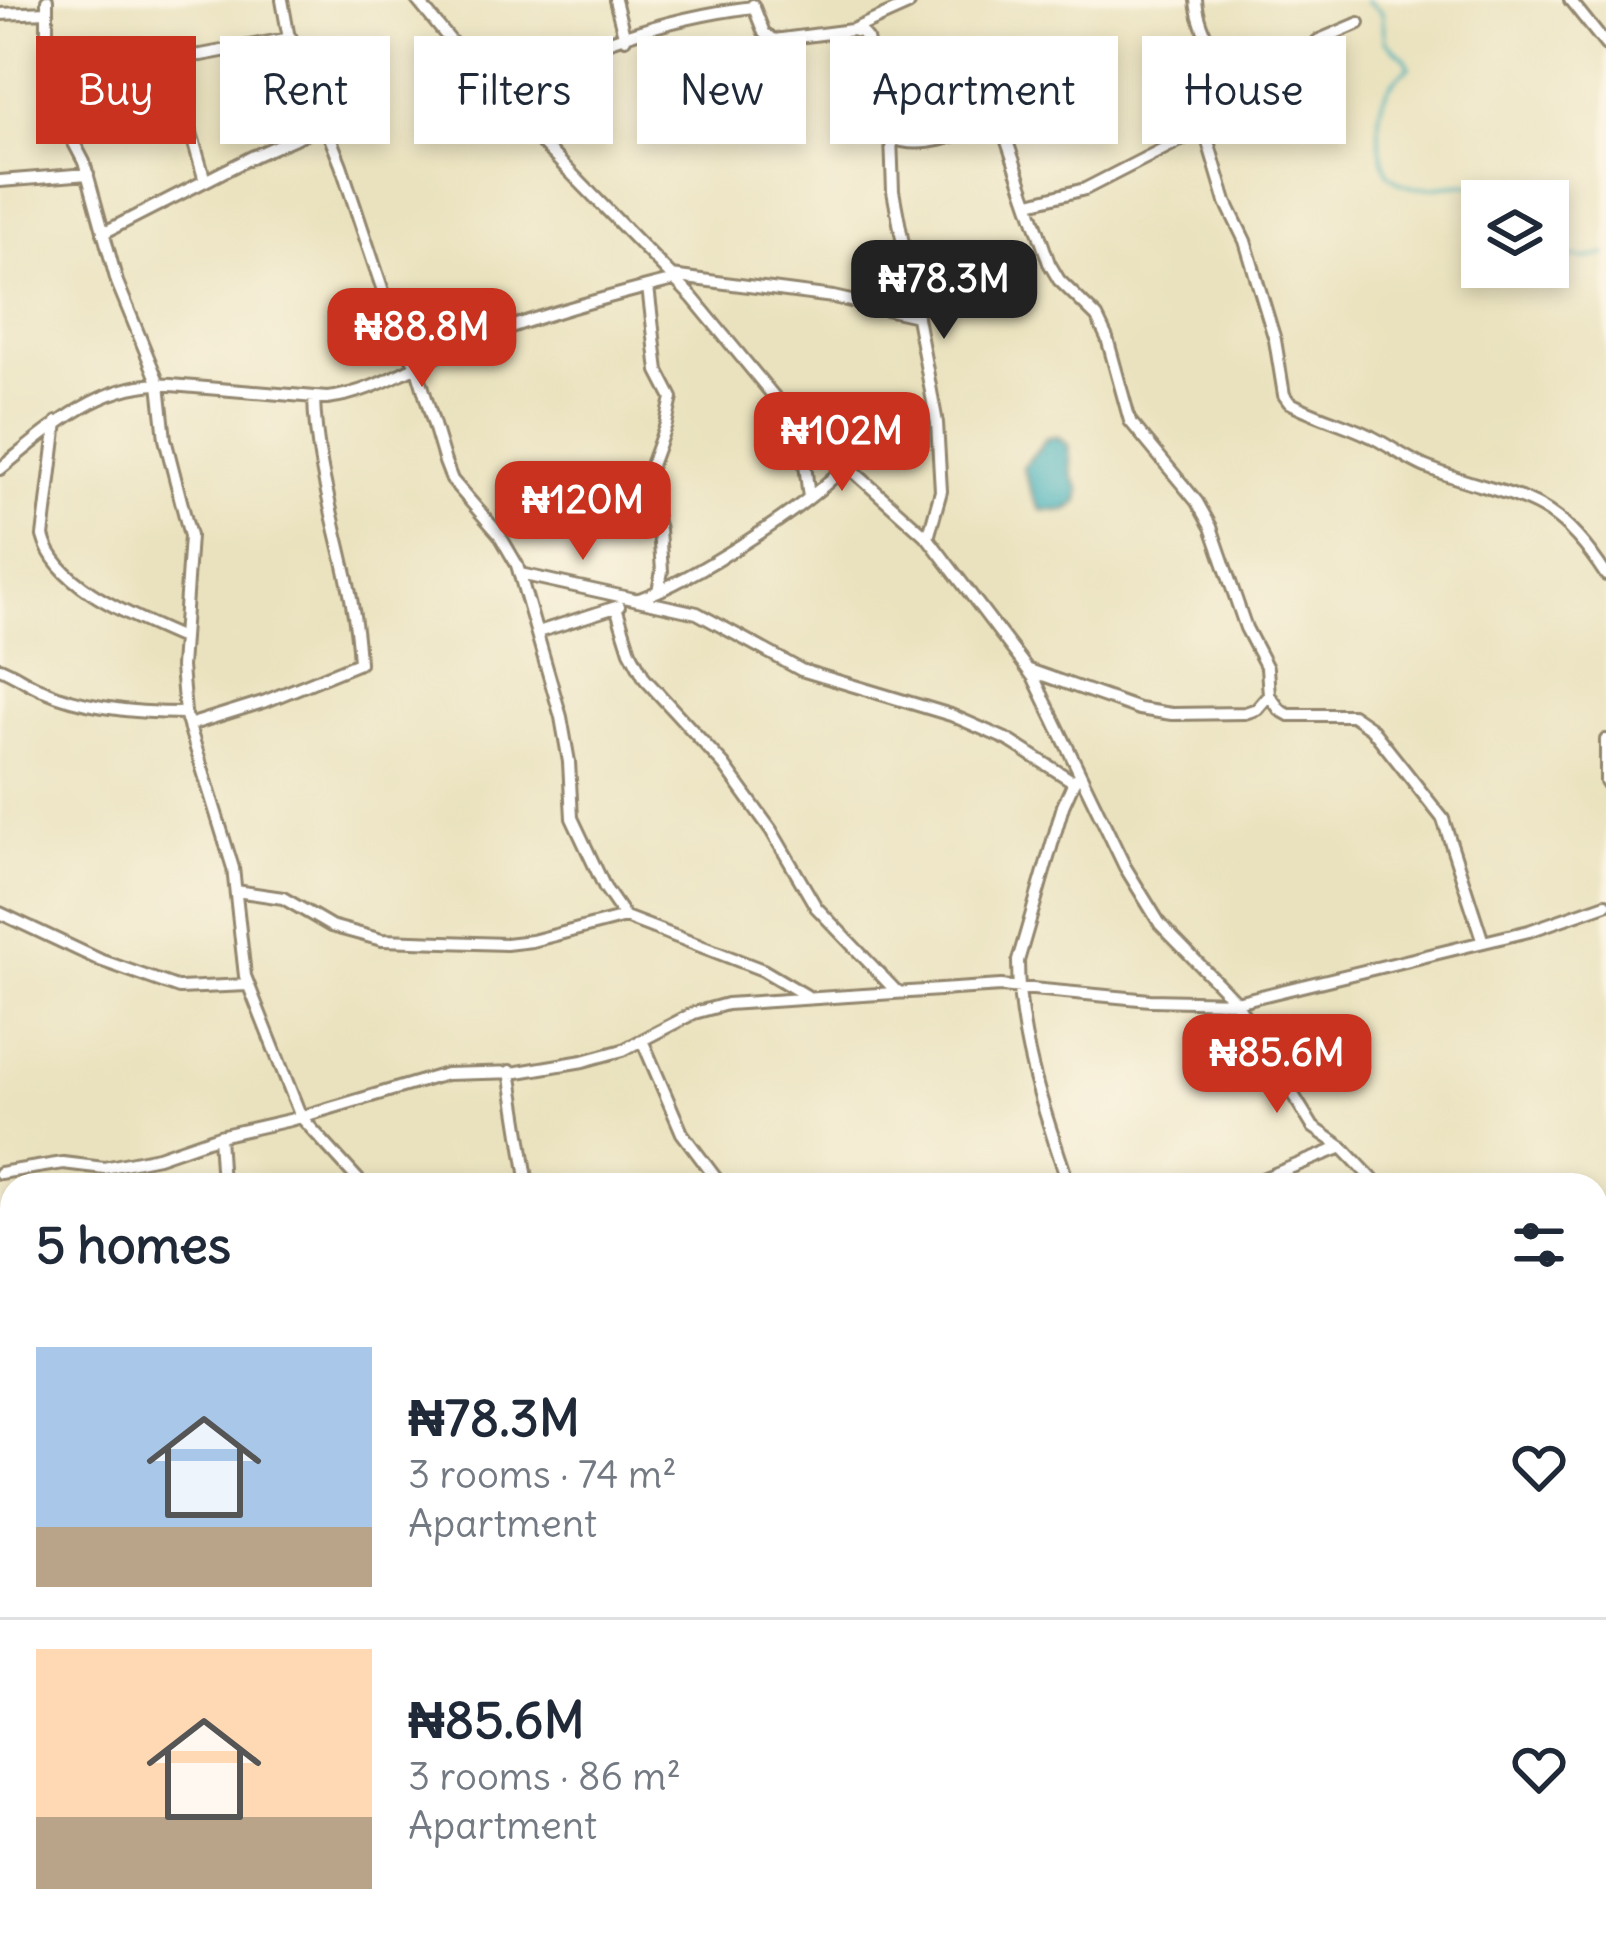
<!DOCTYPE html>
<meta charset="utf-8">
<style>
body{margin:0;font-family:Delius,sans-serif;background:#f6f6f7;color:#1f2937;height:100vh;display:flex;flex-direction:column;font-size:45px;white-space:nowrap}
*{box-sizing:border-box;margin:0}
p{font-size:39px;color:#747a83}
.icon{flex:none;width:66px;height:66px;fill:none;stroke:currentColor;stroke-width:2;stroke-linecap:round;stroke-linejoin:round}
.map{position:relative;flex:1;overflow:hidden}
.drawer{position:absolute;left:0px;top:1173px;width:1608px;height:771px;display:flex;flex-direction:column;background:#fff;border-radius:36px 36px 0 0;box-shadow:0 6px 18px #0003}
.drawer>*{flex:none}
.banner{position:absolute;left:36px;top:36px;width:1536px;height:108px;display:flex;gap:24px}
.buttons{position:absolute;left:1461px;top:180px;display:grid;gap:24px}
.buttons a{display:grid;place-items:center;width:108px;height:108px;border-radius:0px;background:#fff;box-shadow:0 6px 18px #0003;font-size:60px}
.price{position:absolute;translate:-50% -102px;padding:0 27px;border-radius:24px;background:#c8321e;color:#fff;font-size:39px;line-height:78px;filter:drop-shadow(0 3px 6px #0008)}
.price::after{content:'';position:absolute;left:50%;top:72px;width:36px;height:27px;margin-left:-18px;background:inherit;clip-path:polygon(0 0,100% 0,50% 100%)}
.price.active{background:#222;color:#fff}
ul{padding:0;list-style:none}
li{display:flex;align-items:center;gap:36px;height:300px;padding:0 36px}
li+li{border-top:3px solid #e0e1e3}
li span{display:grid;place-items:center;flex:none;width:336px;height:240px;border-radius:0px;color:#555}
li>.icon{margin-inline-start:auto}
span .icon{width:144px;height:144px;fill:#fffc;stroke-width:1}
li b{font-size:51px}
h2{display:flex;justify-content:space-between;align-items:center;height:144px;padding:0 36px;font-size:51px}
.chip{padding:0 42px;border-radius:0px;background:#fff;box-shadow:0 6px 18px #0003;font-size:42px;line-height:108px}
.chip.active{background:#c8321e;color:#fff}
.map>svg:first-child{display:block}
.water{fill:#3cadb8;stroke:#3c6c6b;stroke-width:3}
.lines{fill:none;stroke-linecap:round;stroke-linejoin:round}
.stream{stroke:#3cadb8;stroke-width:3}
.minor-casing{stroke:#92866e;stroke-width:16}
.minor{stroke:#fff;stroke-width:10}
</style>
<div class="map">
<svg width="1606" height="1942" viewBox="0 0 1606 1942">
<rect width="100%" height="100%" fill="#fcf5e5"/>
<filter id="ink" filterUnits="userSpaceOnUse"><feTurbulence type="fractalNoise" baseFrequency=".00833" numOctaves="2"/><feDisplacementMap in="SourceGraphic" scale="24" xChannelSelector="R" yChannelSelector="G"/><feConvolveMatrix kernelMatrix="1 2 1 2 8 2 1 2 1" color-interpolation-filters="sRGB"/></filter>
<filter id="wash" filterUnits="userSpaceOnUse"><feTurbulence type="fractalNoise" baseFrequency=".004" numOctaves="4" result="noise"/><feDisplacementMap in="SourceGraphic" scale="48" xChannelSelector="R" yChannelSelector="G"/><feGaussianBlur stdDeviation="2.7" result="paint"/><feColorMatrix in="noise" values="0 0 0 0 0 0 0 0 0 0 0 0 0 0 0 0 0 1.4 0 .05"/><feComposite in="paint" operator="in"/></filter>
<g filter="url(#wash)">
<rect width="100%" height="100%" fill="#eae2be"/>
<path class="water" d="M1058,437L1068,445L1072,476L1080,490L1077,503L1066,511L1041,510C1031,497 1029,482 1023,467L1047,438Z"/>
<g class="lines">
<path class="stream" d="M1366,0L1382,12L1385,41L1405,58L1410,67C1372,91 1374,135 1387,173C1422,206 1454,171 1490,191L1489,201
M1548,251L1585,259L1606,254"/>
</g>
</g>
<g filter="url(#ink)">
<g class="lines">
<defs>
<path id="minor" d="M47,0V53L55,107L84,162L117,282L159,384L165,439L190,536L181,667L185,713L233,868L245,976L301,1117L363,1185
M282,0L288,33L341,165L393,321L417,368L445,462L452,480L499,534L517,565L561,717L569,762L572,818L605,888L625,917L763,970L807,996
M417,0L496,96L692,297L786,411L928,538L1034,678L1125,867L1160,924L1236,1002L1313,1127L1342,1147L1378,1185
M615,0L625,39
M1196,0C1198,33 1227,74 1240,107
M1570,0L1606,45
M753,5L764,33L774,40L852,30L908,5L911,0
M0,14L47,12
M852,30L861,32L867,39L891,137L893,191L937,423L941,491L928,538
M47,53L139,58L201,55L291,38
M177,56L186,115L205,181
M496,96C566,49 670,17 753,7
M1204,128L1226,202L1245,241L1275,340L1284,395L1289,402C1316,417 1347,424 1374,438C1393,448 1411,462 1431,469C1517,502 1550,488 1606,575
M891,137C921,152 964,133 993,121L1001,124L1049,263L1059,280L1097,317L1107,338L1130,421L1197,502L1211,527L1246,628L1267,668L1269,695L1280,710L1289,715H1352L1371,728L1443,819L1483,942
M0,181L88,174
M1030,203L1085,189L1204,128L1251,100L1319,40L1359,23
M103,233L254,156L325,125
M671,276L833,297L917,316
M648,287L658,371L672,398L666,424L646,479L659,530L662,571L658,591
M57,422L43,536C56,588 138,618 182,638
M801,430L809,498
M0,469C47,431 95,386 159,384L327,398C372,393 408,368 449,351C520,320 599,299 674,280
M520,574L697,613L801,670L951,715L1008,740L1074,782
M637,600C695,578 802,511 845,466
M616,607L630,651L645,679L724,765L771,830L816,907L897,992
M538,632L619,606
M0,668C15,674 28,684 43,690C85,709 139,713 185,713
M1029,670L1139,709L1172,714L1245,713L1257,709L1269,695
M189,725L266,701L359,663C355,572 316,489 314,397
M1606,740V782
M236,891L283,898L331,926L382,940L506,944L532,941L625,917
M0,913L100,960L179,988L248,985
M642,1040L682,1133L721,1185
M510,1071L528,1185
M219,1136L222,1185
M0,1173L63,1163L104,1168L158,1157L219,1136L290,1120L446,1074L518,1072L583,1061L623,1050L694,1013L727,1004L1001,986L1150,1000L1236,1002L1529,931L1606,904
M1069,1185C1044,1111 1018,1039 1018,961L1063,806L1075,779
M1247,1185L1342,1147
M0,1489L12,1496
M1596,1512L1606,1525
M1035,1932V1942
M95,1942L112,1932
M356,1942L358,1932
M643,1942L644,1932"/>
</defs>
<use href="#minor" class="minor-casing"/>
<use href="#minor" class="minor"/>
</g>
</g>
</svg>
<div class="buttons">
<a><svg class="icon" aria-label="layers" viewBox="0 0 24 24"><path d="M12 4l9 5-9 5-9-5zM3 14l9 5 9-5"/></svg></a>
</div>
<b class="price active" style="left:944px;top:342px">₦78.3M</b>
<b class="price" style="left:422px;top:390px">₦88.8M</b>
<b class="price" style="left:842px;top:494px">₦102M</b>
<b class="price" style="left:583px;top:563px">₦120M</b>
<b class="price" style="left:1277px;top:1116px">₦85.6M</b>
<div class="banner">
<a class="chip active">Buy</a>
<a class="chip">Rent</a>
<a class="chip">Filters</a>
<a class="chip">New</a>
<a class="chip">Apartment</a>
<a class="chip">House</a>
</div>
<section class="drawer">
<h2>5 homes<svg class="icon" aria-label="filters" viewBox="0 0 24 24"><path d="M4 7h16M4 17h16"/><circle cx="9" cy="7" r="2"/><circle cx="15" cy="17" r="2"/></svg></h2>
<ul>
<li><span style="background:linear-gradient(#a9c7e8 75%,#b9a48a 0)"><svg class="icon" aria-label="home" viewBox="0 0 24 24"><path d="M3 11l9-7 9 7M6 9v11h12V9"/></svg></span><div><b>₦78.3M</b><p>3 rooms · 74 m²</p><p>Apartment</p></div><svg class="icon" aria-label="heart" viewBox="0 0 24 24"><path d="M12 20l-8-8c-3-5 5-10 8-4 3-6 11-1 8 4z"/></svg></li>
<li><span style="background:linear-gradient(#ffd9b3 70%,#b9a48a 0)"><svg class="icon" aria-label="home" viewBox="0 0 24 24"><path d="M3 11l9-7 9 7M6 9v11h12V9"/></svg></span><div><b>₦85.6M</b><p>3 rooms · 86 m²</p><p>Apartment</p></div><svg class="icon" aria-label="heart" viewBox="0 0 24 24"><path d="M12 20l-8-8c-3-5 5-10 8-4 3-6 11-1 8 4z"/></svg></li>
</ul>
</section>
</div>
